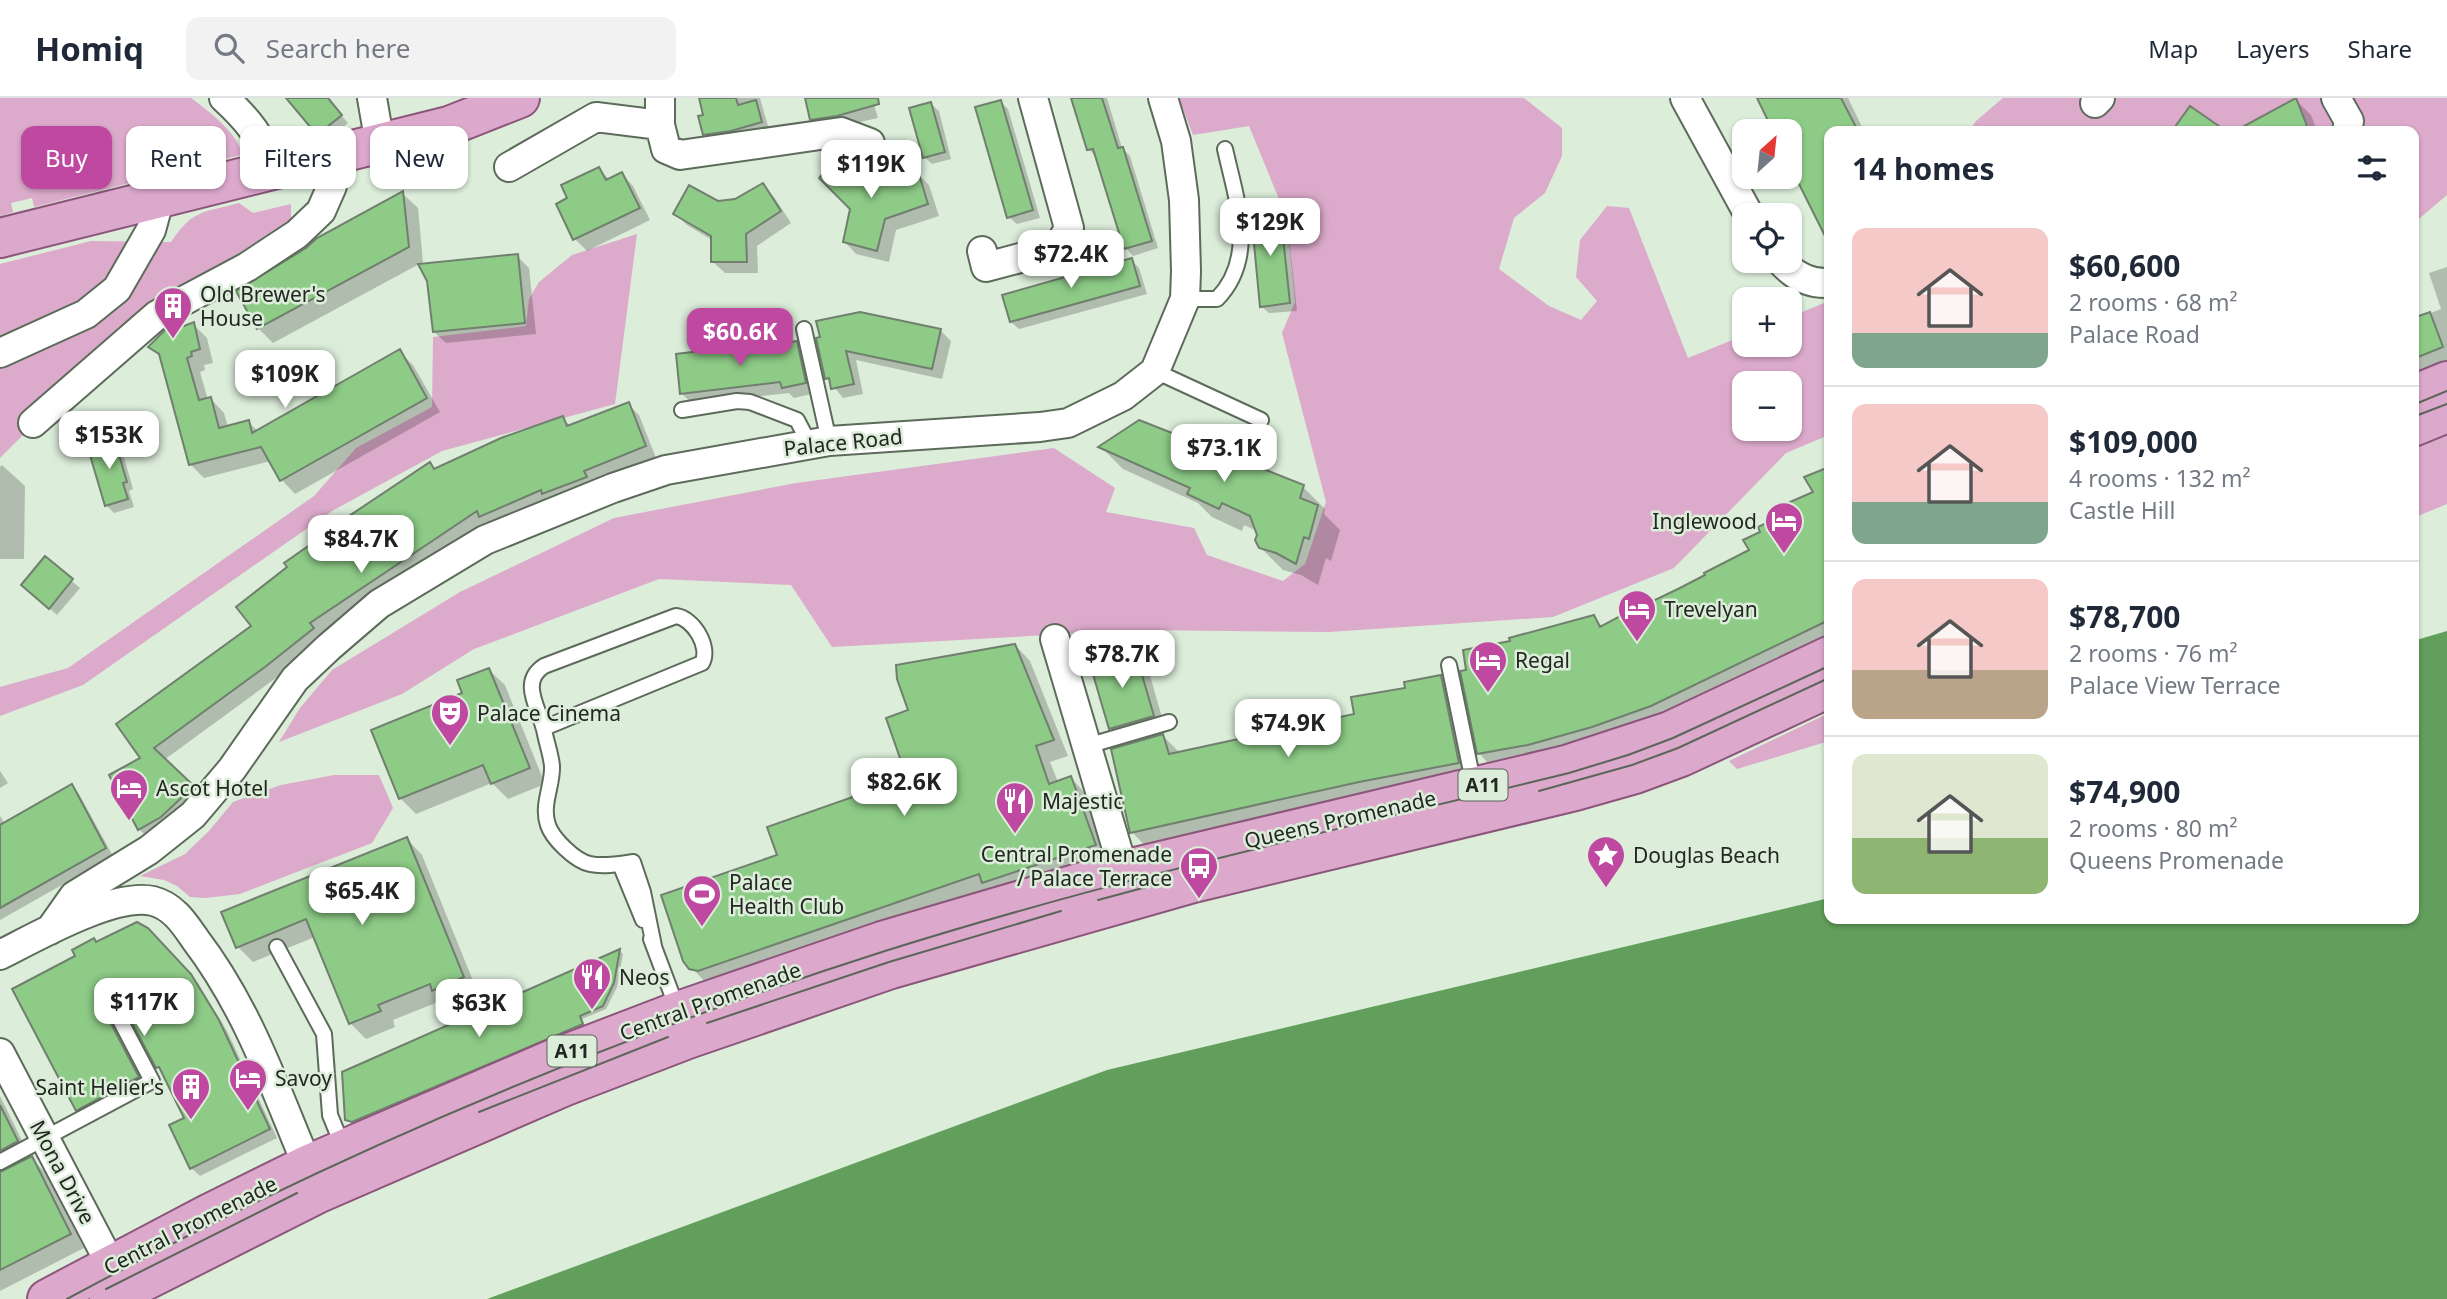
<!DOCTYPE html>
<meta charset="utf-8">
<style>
body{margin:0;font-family:"Noto Sans",sans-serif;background:#f2f2f3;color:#1f2937;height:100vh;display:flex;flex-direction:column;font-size:26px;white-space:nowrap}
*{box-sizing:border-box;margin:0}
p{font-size:23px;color:#747a83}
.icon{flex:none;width:38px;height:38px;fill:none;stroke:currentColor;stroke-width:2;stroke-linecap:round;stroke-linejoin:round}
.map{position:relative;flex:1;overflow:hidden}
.panel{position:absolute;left:1824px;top:28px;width:595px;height:798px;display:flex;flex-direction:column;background:#fff;border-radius:14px;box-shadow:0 2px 5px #0004}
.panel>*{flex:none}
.hud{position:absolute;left:21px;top:28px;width:665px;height:63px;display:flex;gap:14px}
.needle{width:46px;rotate:27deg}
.tools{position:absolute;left:1732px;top:21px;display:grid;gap:14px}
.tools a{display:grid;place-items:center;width:70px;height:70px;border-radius:14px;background:#fff;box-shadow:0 2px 5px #0004;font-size:35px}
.price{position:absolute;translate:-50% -60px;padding:0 16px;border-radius:14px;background:#fff;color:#222;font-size:23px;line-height:46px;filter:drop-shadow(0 2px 4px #0008)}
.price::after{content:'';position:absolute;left:50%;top:42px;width:21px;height:16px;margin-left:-10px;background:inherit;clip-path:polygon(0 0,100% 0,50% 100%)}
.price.active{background:#bf49a0;color:#fff}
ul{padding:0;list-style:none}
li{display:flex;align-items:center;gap:21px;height:175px;padding:0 28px}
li+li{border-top:2px solid #e0e1e3}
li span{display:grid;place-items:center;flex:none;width:196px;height:140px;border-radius:14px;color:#555}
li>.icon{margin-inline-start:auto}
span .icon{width:84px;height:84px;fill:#fffc;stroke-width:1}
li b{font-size:30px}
h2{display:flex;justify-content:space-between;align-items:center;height:84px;padding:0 28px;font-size:30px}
.tag{padding:0 24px;border-radius:14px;background:#fff;box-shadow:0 2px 5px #0004;font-size:24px;line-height:63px}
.tag.active{background:#bf49a0;color:#fff}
header{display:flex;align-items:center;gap:42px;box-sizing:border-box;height:98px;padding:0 35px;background:#fff;border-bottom:2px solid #e0e1e3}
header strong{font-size:33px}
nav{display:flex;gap:38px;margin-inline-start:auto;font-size:24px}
.search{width:490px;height:63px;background:#f2f2f3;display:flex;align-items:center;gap:18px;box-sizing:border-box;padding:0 24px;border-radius:14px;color:#747a83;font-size:26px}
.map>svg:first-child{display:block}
.green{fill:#dcaacb;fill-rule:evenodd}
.water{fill:#629e5c}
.shadow{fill:#0003}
.building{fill:#8ecb87;stroke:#707f6e;stroke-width:2}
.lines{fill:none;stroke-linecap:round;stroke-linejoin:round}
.lane-casing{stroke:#5d6b5b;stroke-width:18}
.street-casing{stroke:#5d6b5b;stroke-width:32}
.primary-casing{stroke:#8c567b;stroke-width:42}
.lane{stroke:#fff;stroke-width:14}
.street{stroke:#fff;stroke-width:28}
.primary{stroke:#dca9cd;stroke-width:38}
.tram{stroke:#5c655a;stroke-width:2}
.labels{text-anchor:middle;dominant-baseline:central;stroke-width:5;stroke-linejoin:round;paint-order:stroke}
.shield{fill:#dcedda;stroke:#5a6358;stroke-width:2}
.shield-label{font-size:19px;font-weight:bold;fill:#222821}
.poi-label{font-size:21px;fill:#222821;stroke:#dcedda;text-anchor:start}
.street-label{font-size:21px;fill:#222821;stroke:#dcedda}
</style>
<header>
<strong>Homiq</strong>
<div class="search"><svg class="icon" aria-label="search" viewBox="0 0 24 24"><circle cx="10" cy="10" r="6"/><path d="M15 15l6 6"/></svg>Search here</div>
<nav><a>Map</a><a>Layers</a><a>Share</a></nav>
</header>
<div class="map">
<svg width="2447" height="1201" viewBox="0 0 2447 1201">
<rect width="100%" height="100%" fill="#dcedda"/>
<path class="green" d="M0,0H191C205,10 243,39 241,57L34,109L32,100L11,105L13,114L0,118Z
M1179,0H1524L1562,30V58L1545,95L1514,120L1499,171L1549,208L1581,222L1597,203L1576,179L1580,142L1607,108L1629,110L1688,260L1745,237V247H1790V219L1829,203V337L1786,355L1674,470L1553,519L1329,534L1137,532L832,549L791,487L659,481L474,551L402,596L279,644L300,610L332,572L460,494L614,420L796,385L1054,350L1115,390L1106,414L1194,430L1207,457L1283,483L1305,466L1326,404L1282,235L1295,204L1290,153L1281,106L1249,28L1193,37ZM1745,285H1790V331H1745Z
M2003,0H2447V97L2413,126V33H1969L1976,23Z
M239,105L253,115L291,106V122L272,142L154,206L0,360V166L91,143L171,144C193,111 203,115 239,105Z
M637,136L615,306L442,353L332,413L83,587L0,618V589L68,570L314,398L356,350L432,309L433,239L526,228L529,201L539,184L572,157Z
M2447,338V406L2413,420V352Z
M1829,615V643L1737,671L1729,663Z
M334,677H379L393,710L372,745L240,796L206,800L190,799L177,788L164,782L140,778L185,756L209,733L233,704L281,687Z"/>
<path class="water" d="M2447,533V1201H487L1107,972L1829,800V821H2413V543Z"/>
<path class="shadow" d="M288,0H326L348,25L325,44Z
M700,0H760L769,32L712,44L704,36L705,18Z
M806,0H872L878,20L823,32L812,21Z
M1073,0H1107L1122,50L1130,58L1158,150L1133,158L1126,150L1096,59L1089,51Z
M1769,0H1848L1864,33H1775L1761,4Z
M2296,2L2311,17L2317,33H2259L2254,25Z
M1001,4L1008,11L1040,120L1017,126L1009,119Z
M931,6L939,13L951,61L932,66L924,59Z
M599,71L610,82L622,76L633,88L650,122L587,153L575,141L570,101Z
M917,75L929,87L939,118L896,132L889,164L856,156L845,144L864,79L888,85Z
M763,87L774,99L791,125L757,148L758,175H725L713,164L712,142L687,127L675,115L735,103Z
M403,96L418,110L423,164L273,245L258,230Z
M1280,113L1287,120L1297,213L1269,215L1261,208Z
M517,158L529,170L536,236L446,245L434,234Z
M1131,162L1139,170L1147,196L1019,231L1011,224Z
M2447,169V275L2413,288V222L2441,211L2429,175Z
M193,226L207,240L213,265L204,267L205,272L200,274L208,302L211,301L224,315L228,329L248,324L258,333L399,253L413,267L440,314L295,396L282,382L271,363L204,380L190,366L162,261L150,248Z
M940,232L951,243L942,281L856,262L863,296L843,300L827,280L818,241Z
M796,245L807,256L816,295L794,300L789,295L693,306L682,296L768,247L771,250Z
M628,306L639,317L656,360L492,429L487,424L320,537L323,542L276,580L164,662L204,700L150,742L139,731L143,661L254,528L429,366L436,372L563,320L571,329Z
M113,342L121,349L133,391L129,393L134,409L114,415L106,407Z
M1101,349L1303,389L1325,411L1324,416L1340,432L1331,463L1326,460L1318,487L1301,477L1283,472L1260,449L1257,433L1244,427L1242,433L1212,419L1198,405L1123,371Z
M2,367L25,388L24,461H0V369Z
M1829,370V535L1659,616L1601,637L1537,655L1487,664L1479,655L1512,544L1593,519L1603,529L1751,453L1815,395Z
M46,461L80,490L57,517L31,494Z
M1015,547L1030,563L1068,658L1050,664L1058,684L1071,680L1086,696L1110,763L707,886L691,869L779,758L909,682L910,613Z
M1135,555L1147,567L1165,630L1123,642L1111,631L1093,567Z
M489,572L505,587L545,686L508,701L492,685L416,716L400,700L465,596Z
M1441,579L1459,597L1477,683L1150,753L1132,734L1163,638L1180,655L1356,617L1407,592Z
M0,673L8,685L0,690Z
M71,688L79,696L113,758L0,822V718L5,726Z
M407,741L422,757L478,895L449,907L443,902L393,922L395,929L366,941L350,925L315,839L253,864L238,849Z
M157,841L199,887L227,933L277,1040L200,1078L191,1070L186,1020L121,899L113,898L108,903V914L146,988L86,1020L77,1012L78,859L96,845Z
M620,853L623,856L617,889L606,911L582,921L585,929L356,1026L347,1021L344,975Z
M0,998L30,1059L46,1075L84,1150L0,1193Z"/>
<path class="building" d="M286,0H328L342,17L317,37Z
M699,0H736L738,7L756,2L762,24L731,33L703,37L698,18L703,17Z
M805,0H878L879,6L837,18L810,22Z
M1071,0H1102L1118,50L1123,49L1152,143L1124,151L1093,51L1087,52Z
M1757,0H1841L1858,33H1829V146L1790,68V33H1773Z
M2296,0L2307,28L2296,33H2235Z
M1001,2L1033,112L1007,120L975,9Z
M931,4L945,54L923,60L909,10Z
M2190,8L2226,33H2172Z
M841,55L865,78L888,83L918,73L928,106L885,121L877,153L843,144L850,111L819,80Z
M599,69L606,82L622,74L640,110L573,142L556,106L567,100L561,87Z
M763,85L781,113L746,136L747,164H711V138L673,116L689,87L718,103L735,101Z
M403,93L409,149L257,231L236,193L306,150L317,140Z
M1280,111L1290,205L1260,209L1251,114Z
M518,156L525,225L433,234L427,183L418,166Z
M1132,160L1140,188L1010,224L1002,197Z
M860,214L941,231L932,271L846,253L854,286L831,291L829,280L825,281L816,240L820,239L816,223Z
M2430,214L2443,249L2413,261V220Z
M179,224L184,228L194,224L200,251L191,254L192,258L187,260L199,302L211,299L219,330L249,322L252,335L400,251L427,300L280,383L261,349L189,367L159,256L148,249L166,231Z
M797,243L806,285L782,290L780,284L680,296L676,256L769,245V248Z
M629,304L646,348L584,373L587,379L542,396L541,392L479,419L477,413L310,525L314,530L265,569L154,650L194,688L161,719L138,732L109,677L140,660L116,626L251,528L236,509L287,469L284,465L341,425L340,424L430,364L434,371L501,340L563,318L567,328Z
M1139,322L1304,387L1300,400L1318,407L1309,441L1304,439L1296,466L1276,455L1259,450L1255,442L1257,437L1250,418L1222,405L1219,411L1187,396L1190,390L1098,349Z
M114,340L127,384L123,385L128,401L105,408L87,347Z
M1829,369V522L1651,608L1592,629L1528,647L1477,656L1460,573L1466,572L1463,552L1510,543L1509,540L1594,517L1600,529L1650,502L1651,504L1680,490L1705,477L1704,475L1749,452L1743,442L1760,434L1758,429L1794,412L1790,404L1813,394L1804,379Z
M45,458L73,481L49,511L21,487Z
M1015,546L1054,642L1036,648L1049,686L1071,678L1096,747L982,785L979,776L698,873L689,871L683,863L661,797L777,757L767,729L907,680L886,620L908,612L897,581L896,567Z
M1135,553L1154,618L1109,631L1090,566Z
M489,570L530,670L491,686L483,667L399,701L371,632L462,595L457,582Z
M1441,577L1459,665L1359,684L1130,735L1111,651L1163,636L1169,656L1354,616L1351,599L1405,590L1404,584Z
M72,686L106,750L0,810V727Z
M407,739L464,879L432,893L430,886L378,907L381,913L349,926L306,821L236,850L221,814Z
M137,824L148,830L191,876L219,922L270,1031L190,1071L169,1027L184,1020L159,969L156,970L114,891H103L100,894L99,903L139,979L76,1013L12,891L75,858L72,852L94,840L96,844Z
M620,851L614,885L603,908L580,918L583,926L352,1024L345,1022L342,974Z
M0,1007L18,1043L0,1053Z
M32,1058L71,1136L0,1172V1074Z"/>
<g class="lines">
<defs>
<path id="lane" d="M1185,201H1217C1258,159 1236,101 1225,51
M804,231L829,343
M1155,273L1261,322
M682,312L737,303L750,304L797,322L809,345
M1449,567L1474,688
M544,630L702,565C711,549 693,520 676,518L544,568C518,585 541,612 545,636C547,646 551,657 552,668C553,687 541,707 548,727C552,740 575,763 590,766C603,769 620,766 633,764L643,794L654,848
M1087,648L1169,624
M620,766L643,822
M651,841L677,910
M277,849L324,936L330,1017L343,1049
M0,1064L152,983L108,899"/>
<path id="street" d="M224,0C246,20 265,42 272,71
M372,0L380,46
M660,0V27L666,51L680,57L841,34L870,45
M1685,0L1749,117
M2336,0L2349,23L2347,33
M2095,5L2100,0
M509,69L596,19L660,27
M982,153L986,169L1058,150L1069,130L1033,0
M1781,163C1794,178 1809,186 1829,185
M0,255L86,216L117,191L151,132L160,99
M33,325L157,217L247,169L297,136L321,113L332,88L328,58
M1055,541L1129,791
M50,832L74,798L149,752L193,717L232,671L295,581L329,549L379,506L485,442L613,390L666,372L829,343L1040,329L1068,325L1123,298L1155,273L1185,201L1186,173L1184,102L1176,43L1163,0
M0,857C36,839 114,794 153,803C173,808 184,825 195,841C252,916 277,998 314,1083
M0,955L119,1182"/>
<path id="primary" d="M0,140L449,28L520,0
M2413,297L2447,283
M2413,329L2447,315
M47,1201L206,1117L307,1067L553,961L678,913L882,843L1123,772L1566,667L1670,633L1829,558
M109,1201L319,1095L563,989L688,941L891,871L1193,785L1575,693L1635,676L1681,659L1829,590"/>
</defs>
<use href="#lane" class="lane-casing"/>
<use href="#street" class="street-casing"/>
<use href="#primary" class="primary-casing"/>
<use href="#lane" class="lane"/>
<use href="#street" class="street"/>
<use href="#primary" class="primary"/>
<path class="tram" d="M2413,307L2447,293
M2413,319L2447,306
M1539,693L1632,667L1678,650L1829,580
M1098,802L1169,783
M707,925L889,864L1061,813
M479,1014L668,939
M106,1191L297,1095
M67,1201C328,1060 602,943 885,853C1110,782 1340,731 1569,675L1628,657L1673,640L1829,568"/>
</g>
<defs>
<symbol id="building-pin" viewBox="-11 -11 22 30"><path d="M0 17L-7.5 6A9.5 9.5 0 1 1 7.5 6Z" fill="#bf49a0" stroke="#dcedda"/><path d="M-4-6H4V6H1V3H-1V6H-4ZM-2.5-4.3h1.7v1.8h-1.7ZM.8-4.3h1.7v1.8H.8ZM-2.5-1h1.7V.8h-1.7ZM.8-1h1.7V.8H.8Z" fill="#fff"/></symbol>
<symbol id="hotel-pin" viewBox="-11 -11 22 30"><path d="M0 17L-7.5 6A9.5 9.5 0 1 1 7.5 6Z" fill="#bf49a0" stroke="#dcedda"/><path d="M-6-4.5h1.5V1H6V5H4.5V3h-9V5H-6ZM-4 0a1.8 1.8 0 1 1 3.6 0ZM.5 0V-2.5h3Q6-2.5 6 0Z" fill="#fff"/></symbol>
<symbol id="theatre-pin" viewBox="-11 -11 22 30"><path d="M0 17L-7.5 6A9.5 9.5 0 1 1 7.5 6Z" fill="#bf49a0" stroke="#dcedda"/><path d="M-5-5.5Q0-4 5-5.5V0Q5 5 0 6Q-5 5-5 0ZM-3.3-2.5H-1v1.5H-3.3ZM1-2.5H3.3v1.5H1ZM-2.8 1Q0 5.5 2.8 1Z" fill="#fff"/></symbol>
<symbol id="restaurant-pin" viewBox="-11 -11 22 30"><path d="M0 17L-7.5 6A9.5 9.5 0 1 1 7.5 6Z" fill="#bf49a0" stroke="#dcedda"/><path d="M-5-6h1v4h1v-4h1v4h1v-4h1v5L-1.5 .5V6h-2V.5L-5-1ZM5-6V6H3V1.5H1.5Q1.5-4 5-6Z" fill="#fff"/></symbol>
<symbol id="sight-pin" viewBox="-11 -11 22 30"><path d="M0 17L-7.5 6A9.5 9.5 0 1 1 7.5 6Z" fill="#bf49a0" stroke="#dcedda"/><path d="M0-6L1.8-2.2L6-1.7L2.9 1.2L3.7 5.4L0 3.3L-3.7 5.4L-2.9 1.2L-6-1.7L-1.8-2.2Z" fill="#fff"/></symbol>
<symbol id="bus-pin" viewBox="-11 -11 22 30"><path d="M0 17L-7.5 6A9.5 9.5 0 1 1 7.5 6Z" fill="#bf49a0" stroke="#dcedda"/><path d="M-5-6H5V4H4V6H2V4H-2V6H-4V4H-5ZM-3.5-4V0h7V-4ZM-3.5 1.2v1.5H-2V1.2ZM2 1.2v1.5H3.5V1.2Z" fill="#fff"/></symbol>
<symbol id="stadium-pin" viewBox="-11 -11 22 30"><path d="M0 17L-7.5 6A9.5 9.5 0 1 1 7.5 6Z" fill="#bf49a0" stroke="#dcedda"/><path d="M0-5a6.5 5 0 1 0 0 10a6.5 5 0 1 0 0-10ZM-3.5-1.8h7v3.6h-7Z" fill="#fff"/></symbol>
</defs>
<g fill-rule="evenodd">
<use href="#building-pin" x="151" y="186" width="44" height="60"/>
<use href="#hotel-pin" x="1762" y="401" width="44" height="60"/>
<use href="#hotel-pin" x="1615" y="489" width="44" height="60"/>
<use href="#hotel-pin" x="1466" y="540" width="44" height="60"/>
<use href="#theatre-pin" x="428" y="593" width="44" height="60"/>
<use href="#hotel-pin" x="107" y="668" width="44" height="60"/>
<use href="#restaurant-pin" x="993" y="681" width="44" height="60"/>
<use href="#sight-pin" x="1584" y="735" width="44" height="60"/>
<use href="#bus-pin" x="1177" y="746" width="44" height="60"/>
<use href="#stadium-pin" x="680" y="774" width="44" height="60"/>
<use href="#restaurant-pin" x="570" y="857" width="44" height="60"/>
<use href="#hotel-pin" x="226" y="958" width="44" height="60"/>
<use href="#building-pin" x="169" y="967" width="44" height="60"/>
</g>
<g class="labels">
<g class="shield">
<rect x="1458.5" y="671.5" width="49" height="31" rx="5"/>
<rect x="547.5" y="937.5" width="49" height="31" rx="5"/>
</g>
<g class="shield-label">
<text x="1483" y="687">A11</text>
<text x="572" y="953">A11</text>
</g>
<g class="poi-label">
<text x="200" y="196">Old Brewer's<tspan x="200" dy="24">House</tspan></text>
<text x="1757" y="423" text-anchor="end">Inglewood</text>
<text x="1664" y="511">Trevelyan</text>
<text x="1515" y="562">Regal</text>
<text x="477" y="615">Palace Cinema</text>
<text x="156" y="690">Ascot Hotel</text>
<text x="1042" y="703">Majestic</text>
<text x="1172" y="756" text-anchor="end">Central Promenade<tspan x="1172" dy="24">/ Palace Terrace</tspan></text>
<text x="1633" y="757">Douglas Beach</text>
<text x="729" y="784">Palace<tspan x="729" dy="24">Health Club</tspan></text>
<text x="619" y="879">Neos</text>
<text x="275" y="980">Savoy</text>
<text x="164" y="989" text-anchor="end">Saint Helier's</text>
</g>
<g class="street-label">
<text transform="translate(843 344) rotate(-6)">Palace Road</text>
<text transform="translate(1340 721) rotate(-13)">Queens Promenade</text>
<text transform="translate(710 903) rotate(-20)">Central Promenade</text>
<text transform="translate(63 1074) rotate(62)">Mona Drive</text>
<text transform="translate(190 1127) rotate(-27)">Central Promenade</text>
</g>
</g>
</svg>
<div class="tools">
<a><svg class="needle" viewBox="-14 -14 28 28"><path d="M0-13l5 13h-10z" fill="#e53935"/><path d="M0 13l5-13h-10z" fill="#747a83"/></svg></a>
<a><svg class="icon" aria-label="locate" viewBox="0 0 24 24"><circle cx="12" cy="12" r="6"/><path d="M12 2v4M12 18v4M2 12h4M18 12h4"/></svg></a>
<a>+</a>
<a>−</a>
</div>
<b class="price" style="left:871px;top:102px">$119K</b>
<b class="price" style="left:1270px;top:160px">$129K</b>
<b class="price" style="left:1071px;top:192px">$72.4K</b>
<b class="price active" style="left:740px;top:270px">$60.6K</b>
<b class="price" style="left:285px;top:312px">$109K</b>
<b class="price" style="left:109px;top:373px">$153K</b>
<b class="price" style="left:1224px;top:386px">$73.1K</b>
<b class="price" style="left:361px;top:477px">$84.7K</b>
<b class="price" style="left:1122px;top:592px">$78.7K</b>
<b class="price" style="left:1288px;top:661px">$74.9K</b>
<b class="price" style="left:904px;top:720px">$82.6K</b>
<b class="price" style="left:362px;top:829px">$65.4K</b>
<b class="price" style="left:144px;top:940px">$117K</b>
<b class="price" style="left:479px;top:941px">$63K</b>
<div class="hud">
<a class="tag active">Buy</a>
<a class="tag">Rent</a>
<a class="tag">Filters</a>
<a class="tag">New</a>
</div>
<section class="panel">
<h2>14 homes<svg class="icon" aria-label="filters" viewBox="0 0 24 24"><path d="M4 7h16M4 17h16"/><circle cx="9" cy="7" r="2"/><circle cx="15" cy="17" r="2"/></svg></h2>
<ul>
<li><span style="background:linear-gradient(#f6c9c9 75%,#7fa58c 0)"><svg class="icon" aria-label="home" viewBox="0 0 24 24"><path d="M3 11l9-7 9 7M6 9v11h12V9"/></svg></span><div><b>$60,600</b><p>2 rooms · 68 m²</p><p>Palace Road</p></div></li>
<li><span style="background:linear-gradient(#f6c9c9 70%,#7fa58c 0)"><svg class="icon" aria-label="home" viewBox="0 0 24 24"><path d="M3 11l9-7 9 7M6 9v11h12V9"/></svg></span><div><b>$109,000</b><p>4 rooms · 132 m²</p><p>Castle Hill</p></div></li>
<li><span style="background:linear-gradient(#f6c9c9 65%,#b9a48a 0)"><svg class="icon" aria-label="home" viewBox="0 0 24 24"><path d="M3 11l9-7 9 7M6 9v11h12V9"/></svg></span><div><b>$78,700</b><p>2 rooms · 76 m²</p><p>Palace View Terrace</p></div></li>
<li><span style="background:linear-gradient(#dfe7d0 60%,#8fb573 0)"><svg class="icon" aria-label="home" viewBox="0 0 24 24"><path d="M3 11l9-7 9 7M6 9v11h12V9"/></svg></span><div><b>$74,900</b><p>2 rooms · 80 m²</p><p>Queens Promenade</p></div></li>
</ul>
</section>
</div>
